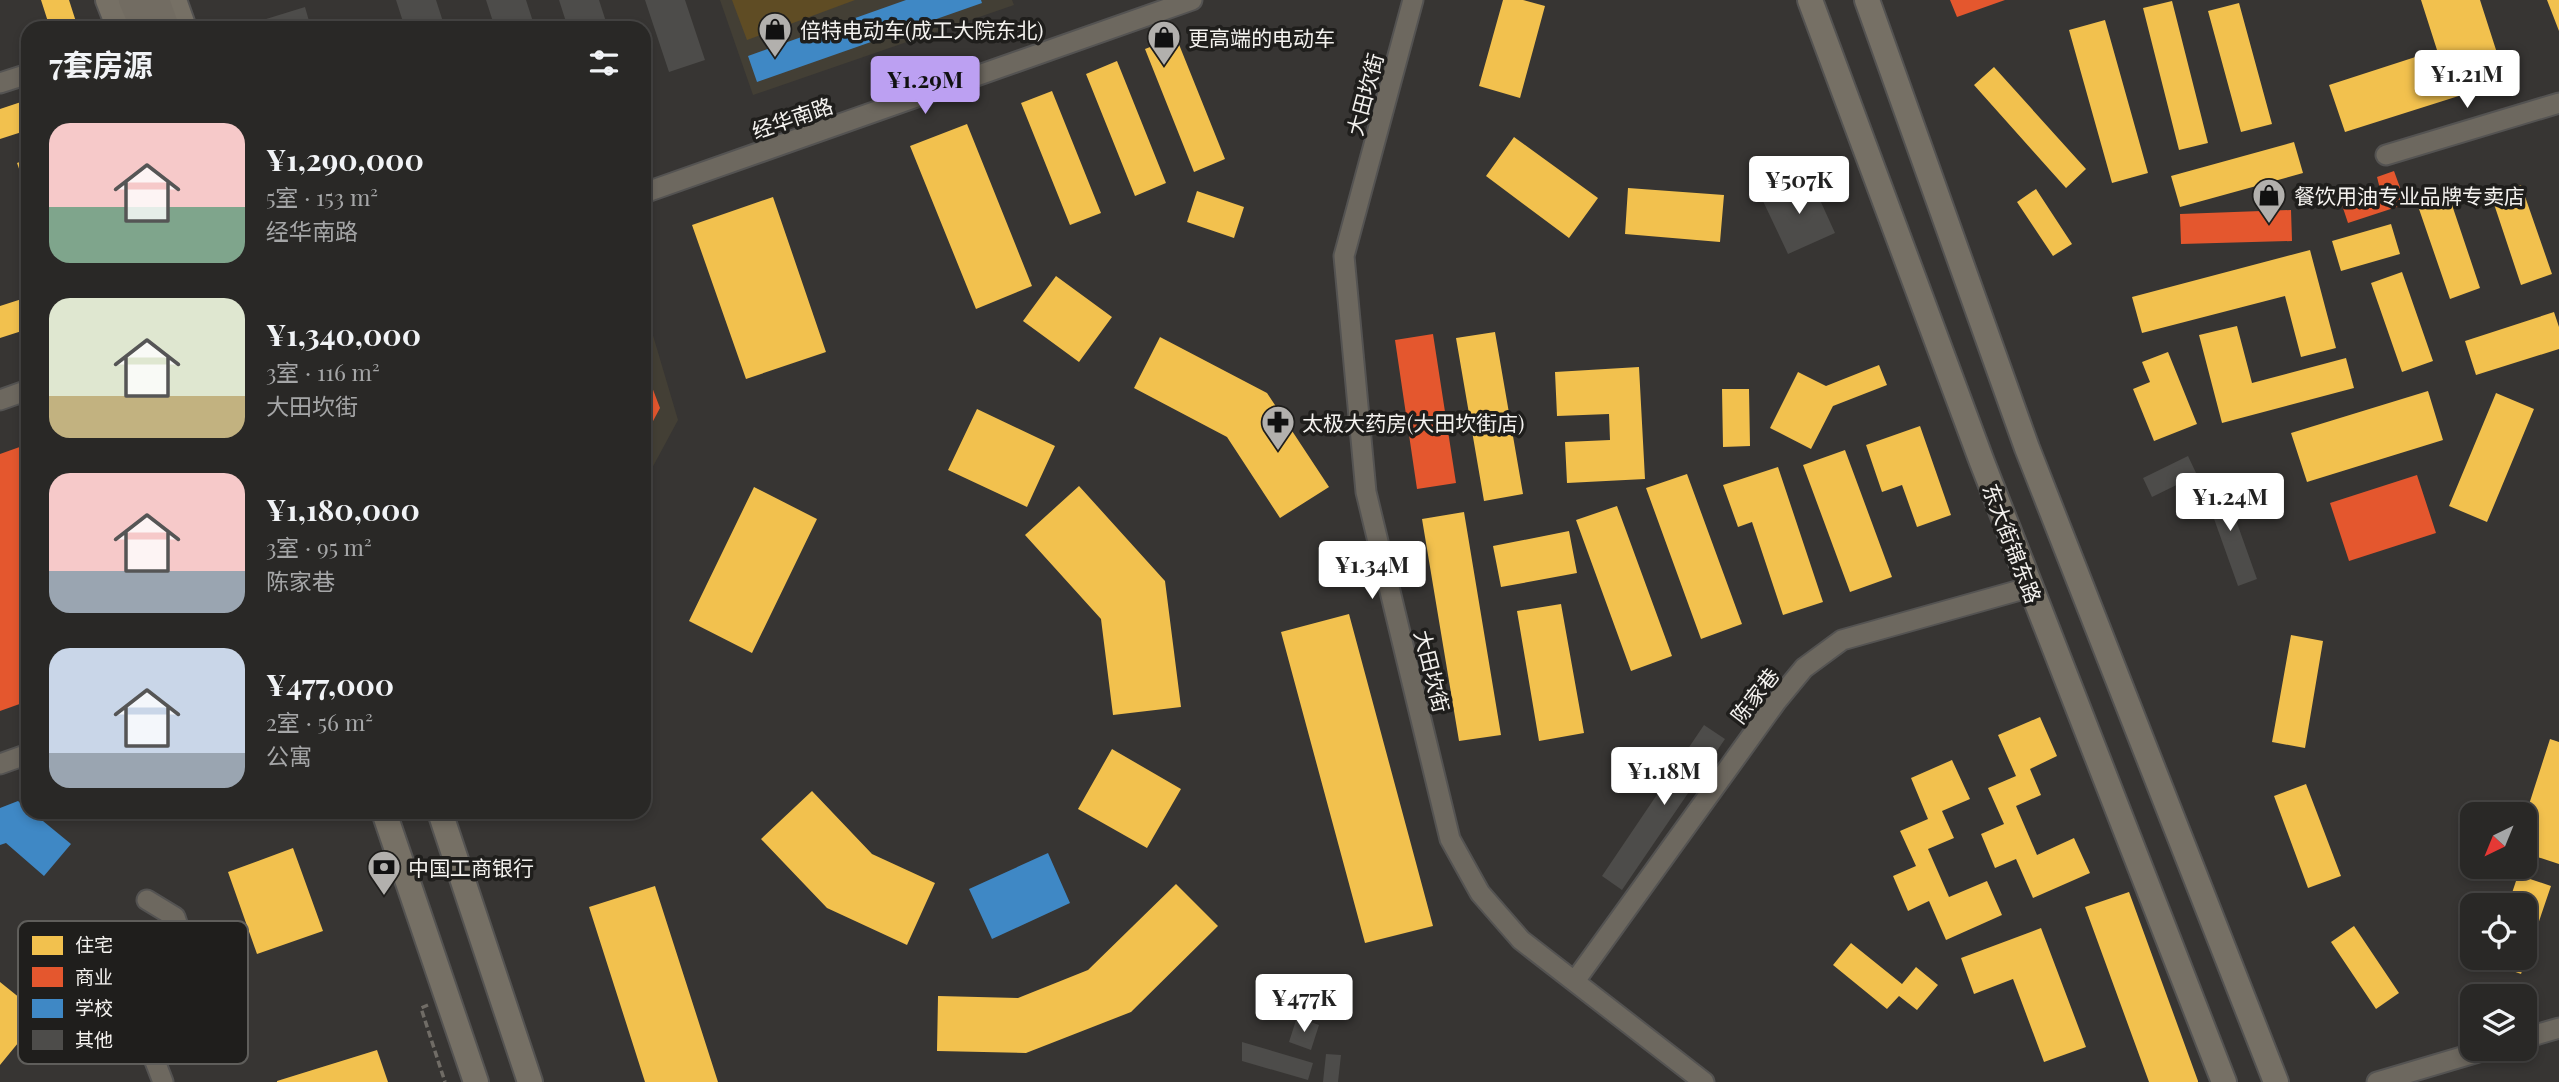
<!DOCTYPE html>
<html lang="zh">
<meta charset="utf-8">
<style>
body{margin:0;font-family:"Playfair Display","Noto Sans SC",serif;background:#31302e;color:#f1f3f6;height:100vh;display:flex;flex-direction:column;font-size:26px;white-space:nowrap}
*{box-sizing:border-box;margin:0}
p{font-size:23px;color:#a5a6a7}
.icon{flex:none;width:38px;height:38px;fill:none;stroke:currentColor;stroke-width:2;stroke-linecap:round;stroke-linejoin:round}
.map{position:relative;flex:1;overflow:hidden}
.panel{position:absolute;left:21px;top:21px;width:630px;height:798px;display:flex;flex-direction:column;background:#292826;border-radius:21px;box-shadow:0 4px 10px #0003,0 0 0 2px #454443}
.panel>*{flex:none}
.needle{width:46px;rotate:223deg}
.controls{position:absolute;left:2460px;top:802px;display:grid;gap:14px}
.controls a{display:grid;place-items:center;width:77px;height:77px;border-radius:14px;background:#292826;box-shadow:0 4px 10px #0003,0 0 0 2px #454443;font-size:35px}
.price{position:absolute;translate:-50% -60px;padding:0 16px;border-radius:7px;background:#fff;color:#222;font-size:23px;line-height:46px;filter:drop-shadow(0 2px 4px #0008)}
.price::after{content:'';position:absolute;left:50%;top:42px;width:21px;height:16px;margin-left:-10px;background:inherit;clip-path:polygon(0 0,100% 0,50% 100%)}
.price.selected{background:#bca0f2;color:#111}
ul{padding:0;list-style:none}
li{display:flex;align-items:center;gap:21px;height:175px;padding:0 28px}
li span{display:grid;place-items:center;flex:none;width:196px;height:140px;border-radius:21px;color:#555}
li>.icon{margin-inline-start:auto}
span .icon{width:84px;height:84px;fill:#fffc;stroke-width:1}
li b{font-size:30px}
h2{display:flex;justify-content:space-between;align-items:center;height:84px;padding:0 28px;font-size:30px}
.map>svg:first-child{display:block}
.built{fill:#433f35}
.green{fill:#5f4c24}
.homes{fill:#f2c14e}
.shops{fill:#e4572e}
.schools{fill:#3f88c5}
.building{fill:#4d4c4a}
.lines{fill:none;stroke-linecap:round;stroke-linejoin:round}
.minor-casing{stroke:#545352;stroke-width:23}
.major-casing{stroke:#545352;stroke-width:28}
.highway-casing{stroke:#545352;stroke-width:32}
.path{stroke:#706c66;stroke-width:3.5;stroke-dasharray:7 3.5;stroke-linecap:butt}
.minor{stroke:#6d685f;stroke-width:19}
.major{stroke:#767065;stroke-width:24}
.highway{stroke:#726c62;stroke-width:28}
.labels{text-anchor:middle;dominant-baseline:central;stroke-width:7;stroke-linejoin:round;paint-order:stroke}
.poi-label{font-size:21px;fill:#f4f2ef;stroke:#1f1e1c;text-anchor:start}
.street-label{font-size:21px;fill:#f4f2ef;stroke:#1f1e1c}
.key{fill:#1f1e1c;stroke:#5f5e5b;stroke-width:2}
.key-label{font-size:19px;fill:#f4f2ef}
</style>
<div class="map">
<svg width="2559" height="1082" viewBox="0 0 2559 1082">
<rect width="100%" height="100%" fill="#373533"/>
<path class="built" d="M720,0H1012L1014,5L753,95Z
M644,305L678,420L644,483Z"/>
<path class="green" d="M732,0H855L747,40Z"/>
<path class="homes" d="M41,0H69L78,28H50Z
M1503,0H1523L1545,6L1520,98L1479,86Z
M2421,0H2480L2506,81L2345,132L2329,85L2437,50Z
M2547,0H2559V31Z
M2172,1L2208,143L2179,150L2143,8Z
M2239,3L2272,124L2241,132L2208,11Z
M2105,20L2148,173L2112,183L2069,30Z
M1176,37L1225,159L1194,172L1145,49Z
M1117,61L1166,183L1135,196L1086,74Z
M1994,67L2086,169L2066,188L1974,85Z
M1052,91L1101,213L1070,225L1021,103Z
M21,102L28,121V130L0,139V109Z
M967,124L1032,286L976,309L910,146Z
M1514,137L1598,198L1569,238L1486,176Z
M2294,142L2303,173L2180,207L2171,176Z
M28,159V194L17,163Z
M2521,185L2552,274L2521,285L2491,195Z
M1628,188L1724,195L1720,242L1625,234Z
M2036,189L2072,244L2053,256L2017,202Z
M1197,191L1244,207L1234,238L1187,222Z
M773,197L826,352L746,379L692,225Z
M2450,199L2480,288L2450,299L2419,209Z
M2391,224L2400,254L2341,271L2332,241Z
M2310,250L2336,348L2301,357L2285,296L2142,333L2132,297Z
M2402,272L2433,361L2402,372L2371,283Z
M1056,276L1112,317L1079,362L1023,321Z
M28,297V329L0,338V306Z
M2554,312L2559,327V349L2476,375L2465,341Z
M2237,326L2252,383L2346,358L2354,388L2222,423L2199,335Z
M1495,332L1523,494L1484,501L1456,338Z
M1160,337L1267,393L1329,487L1280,518L1227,437L1134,388Z
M2168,352L2197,424L2154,441L2133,389L2150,382L2142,362Z
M1879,365L1887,385L1833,406L1811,449L1770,428L1798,372L1826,386Z
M1639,367L1645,479L1567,483L1565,442L1610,440L1609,414L1557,416L1555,372Z
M1722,389H1749L1750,446L1723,447Z
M2428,391L2443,440L2307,482L2291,433Z
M2496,393L2534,409L2487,522L2449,506Z
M977,409L1055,446L1027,507L948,470Z
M1920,426L1951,515L1917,527L1902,485L1882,492L1866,445Z
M1845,450L1892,577L1850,592L1803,465Z
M1778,467L1823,602L1783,615L1752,522L1738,527L1723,485Z
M1687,474L1742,624L1701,639L1646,488Z
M1079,486L1165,581L1181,707L1113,715L1101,619L1025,535Z
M754,487L817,519L752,653L689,621Z
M1617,506L1672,656L1631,671L1576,520Z
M1464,512L1501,735L1459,741L1422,519Z
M1569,531L1577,573L1501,587L1493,546Z
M1561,604L1584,733L1539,741L1517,611Z
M1349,614L1433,926L1365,943L1281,632Z
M2291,635L2323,641L2305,748L2272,742Z
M2040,717L2057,756L2030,769L2041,795L2016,806L2037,855L2074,838L2090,873L2033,898L2016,859L1995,868L1981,834L2004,824L1988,788L2016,776L1998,735Z
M2550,739L2559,742V864L2525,853V817Z
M1112,749L1181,789L1147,848L1078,809Z
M1952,760L1970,799L1942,811L1954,838L1928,849L1949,897L1987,881L2002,915L1946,940L1929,901L1908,911L1893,876L1916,866L1900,831L1928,819L1911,778Z
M2306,784L2341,876L2308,888L2274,796Z
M812,791L872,854L935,883L907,945L827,908L761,839Z
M293,848L323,931L257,954L228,872Z
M2518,875L2551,886L2521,974L2488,962L2490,957H2525V905H2508Z
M1176,884L1218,926L1131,1012L1026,1053L937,1051L938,996L1018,998L1088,970Z
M655,886L718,1082H645L589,907Z
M2129,892L2198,1081V1082H2149L2085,907Z
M2354,926L2399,993L2376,1009L2331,942Z
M2041,928L2086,1047L2044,1062L2013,979L1974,994L1961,958Z
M1851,943L1902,984L1916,967L1938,985L1917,1010L1899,996L1887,1009L1833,965Z
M0,982L41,1015L0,1065Z
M377,1050L388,1082H277V1081Z"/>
<path class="shops" d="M1950,0H2005L1957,17Z
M2394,171L2406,204L2348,223L2341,202L2380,189L2377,177Z
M2291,210L2292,241L2181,244L2180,214Z
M1433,334L1456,483L1417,489L1395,340Z
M644,366L660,408L644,438Z
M28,444V701L0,711V454Z
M2417,475L2436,533L2349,561L2330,503Z"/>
<path class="schools" d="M906,0H981L982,3L757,82L748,56Z
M18,801L28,809V812H32L71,844L44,876L6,843L0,845V808Z
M1048,853L1070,903L992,939L969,889Z"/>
<path class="building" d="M396,0H436L445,28H405Z
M486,0H526L535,28H495Z
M559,0H599L608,28H568Z
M645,0H685L705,60L669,72Z
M305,7L311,28H254L253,23Z
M1810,178L1835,233L1788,254L1762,199Z
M2188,456L2197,475L2152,497L2143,478Z
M2222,481L2257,579L2238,586L2203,488Z
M1704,725L1725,739L1622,890L1602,876Z
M1297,1017L1319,1025L1311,1050L1289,1042Z
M1242,1042L1313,1063L1308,1080L1242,1061Z
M1326,1054L1341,1055L1338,1082H1323Z"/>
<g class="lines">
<defs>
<path id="minor" d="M1413,0L1344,256L1366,492L1450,839L1480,893L1521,940L1704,1082
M0,83L28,74
M2386,155L2559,103
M644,193L1192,0
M0,400L28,390
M0,764L28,754
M147,900L175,917L190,964L153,1056L163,1082
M1575,981L1776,702L1804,668L1842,640L2031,587
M2525,1038L2559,1028
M2377,1082L2492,1048"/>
<path id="major" d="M108,0L119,28
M174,0L184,28
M1810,0L1982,462L2224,1082
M1867,0L2027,448L2276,1082
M384,812L476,1082
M440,812L530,1082"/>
<path id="highway" d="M133,0L145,28
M155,0L165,28"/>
</defs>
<use href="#minor" class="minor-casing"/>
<use href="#major" class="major-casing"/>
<use href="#highway" class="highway-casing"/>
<path class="path" d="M428,1005L421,1008L445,1082"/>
<use href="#minor" class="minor"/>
<use href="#major" class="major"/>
<use href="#highway" class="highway"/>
</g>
<defs>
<symbol id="shop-pin" viewBox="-11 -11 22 30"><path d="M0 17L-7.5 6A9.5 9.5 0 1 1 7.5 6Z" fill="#b2b0ad" stroke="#1f1e1c"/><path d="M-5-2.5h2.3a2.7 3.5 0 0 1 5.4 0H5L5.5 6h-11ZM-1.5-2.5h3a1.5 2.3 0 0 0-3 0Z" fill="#111"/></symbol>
<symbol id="pharmacy-pin" viewBox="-11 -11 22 30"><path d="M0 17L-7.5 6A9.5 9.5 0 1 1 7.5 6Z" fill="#b2b0ad" stroke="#1f1e1c"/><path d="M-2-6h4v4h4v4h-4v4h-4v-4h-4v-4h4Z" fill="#111"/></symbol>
<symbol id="bank-pin" viewBox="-11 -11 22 30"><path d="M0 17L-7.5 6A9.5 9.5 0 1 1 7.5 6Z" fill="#b2b0ad" stroke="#1f1e1c"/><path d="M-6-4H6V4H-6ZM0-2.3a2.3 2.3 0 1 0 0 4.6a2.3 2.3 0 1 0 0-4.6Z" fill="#111"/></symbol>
</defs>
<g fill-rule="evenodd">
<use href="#shop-pin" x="756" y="10" width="38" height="52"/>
<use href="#shop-pin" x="1145" y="18" width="38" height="52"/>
<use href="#shop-pin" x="2250" y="176" width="38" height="52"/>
<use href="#pharmacy-pin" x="1259" y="403" width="38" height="52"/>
<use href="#bank-pin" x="365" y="848" width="38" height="52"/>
</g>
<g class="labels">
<g class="poi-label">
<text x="800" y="29">倍特电动车(成工大院东北)</text>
<text x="1188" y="37">更高端的电动车</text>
<text x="2294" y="195">餐饮用油专业品牌专卖店</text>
<text x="1302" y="422">太极大药房(大田坎街店)</text>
<text x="408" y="867">中国工商银行</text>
</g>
<g class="street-label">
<text transform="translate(1364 94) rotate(-75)">大田坎街</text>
<text transform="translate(792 117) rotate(-19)">经华南路</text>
<text transform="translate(2013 543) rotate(69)">东大街锦东路</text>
<text transform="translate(1433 671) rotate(76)">大田坎街</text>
<text transform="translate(1754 695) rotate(-52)">陈家巷</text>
</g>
</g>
<rect x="18" y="921" width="230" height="143" rx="10" class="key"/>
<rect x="32" y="936" width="31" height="19" fill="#f2c14e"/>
<rect x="32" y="967" width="31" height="20" fill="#e4572e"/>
<rect x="32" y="999" width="31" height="19" fill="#3f88c5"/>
<rect x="32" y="1030" width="31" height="20" fill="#4d4c4a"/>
<g class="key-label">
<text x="75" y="952">住宅</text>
<text x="75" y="984">商业</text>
<text x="75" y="1015">学校</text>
<text x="75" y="1047">其他</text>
</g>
</svg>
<div class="controls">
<a><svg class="needle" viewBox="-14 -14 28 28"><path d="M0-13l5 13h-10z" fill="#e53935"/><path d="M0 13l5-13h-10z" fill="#a5a6a7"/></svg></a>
<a><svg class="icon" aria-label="locate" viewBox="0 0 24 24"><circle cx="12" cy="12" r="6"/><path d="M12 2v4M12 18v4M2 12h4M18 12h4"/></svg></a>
<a><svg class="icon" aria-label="layers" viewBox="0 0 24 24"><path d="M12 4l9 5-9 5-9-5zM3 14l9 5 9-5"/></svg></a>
</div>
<b class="price" style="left:2467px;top:110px">¥1.21M</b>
<b class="price selected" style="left:925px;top:116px">¥1.29M</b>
<b class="price" style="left:1799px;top:216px">¥507K</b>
<b class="price" style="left:2230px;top:533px">¥1.24M</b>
<b class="price" style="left:1372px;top:601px">¥1.34M</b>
<b class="price" style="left:1664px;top:807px">¥1.18M</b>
<b class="price" style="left:1304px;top:1034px">¥477K</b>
<section class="panel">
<h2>7套房源<svg class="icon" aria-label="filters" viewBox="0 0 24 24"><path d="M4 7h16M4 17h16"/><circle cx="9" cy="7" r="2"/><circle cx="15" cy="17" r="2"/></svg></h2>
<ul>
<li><span style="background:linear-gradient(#f6c9c9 60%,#7fa58c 0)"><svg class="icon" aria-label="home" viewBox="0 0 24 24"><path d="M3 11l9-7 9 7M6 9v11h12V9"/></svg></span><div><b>¥1,290,000</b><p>5室 · 153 m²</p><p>经华南路</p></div></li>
<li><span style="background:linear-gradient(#dfe7d0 70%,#c2b280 0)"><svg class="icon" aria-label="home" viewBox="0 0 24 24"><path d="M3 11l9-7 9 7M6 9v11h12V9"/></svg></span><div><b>¥1,340,000</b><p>3室 · 116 m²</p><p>大田坎街</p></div></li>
<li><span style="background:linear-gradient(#f6c9c9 70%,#9aa5b1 0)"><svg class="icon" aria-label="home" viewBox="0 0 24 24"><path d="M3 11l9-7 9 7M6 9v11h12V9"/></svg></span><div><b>¥1,180,000</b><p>3室 · 95 m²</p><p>陈家巷</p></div></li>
<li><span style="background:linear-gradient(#c9d6e8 75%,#9aa5b1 0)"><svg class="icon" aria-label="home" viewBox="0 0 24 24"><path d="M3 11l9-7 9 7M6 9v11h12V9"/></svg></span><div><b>¥477,000</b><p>2室 · 56 m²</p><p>公寓</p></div></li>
</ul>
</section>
</div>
